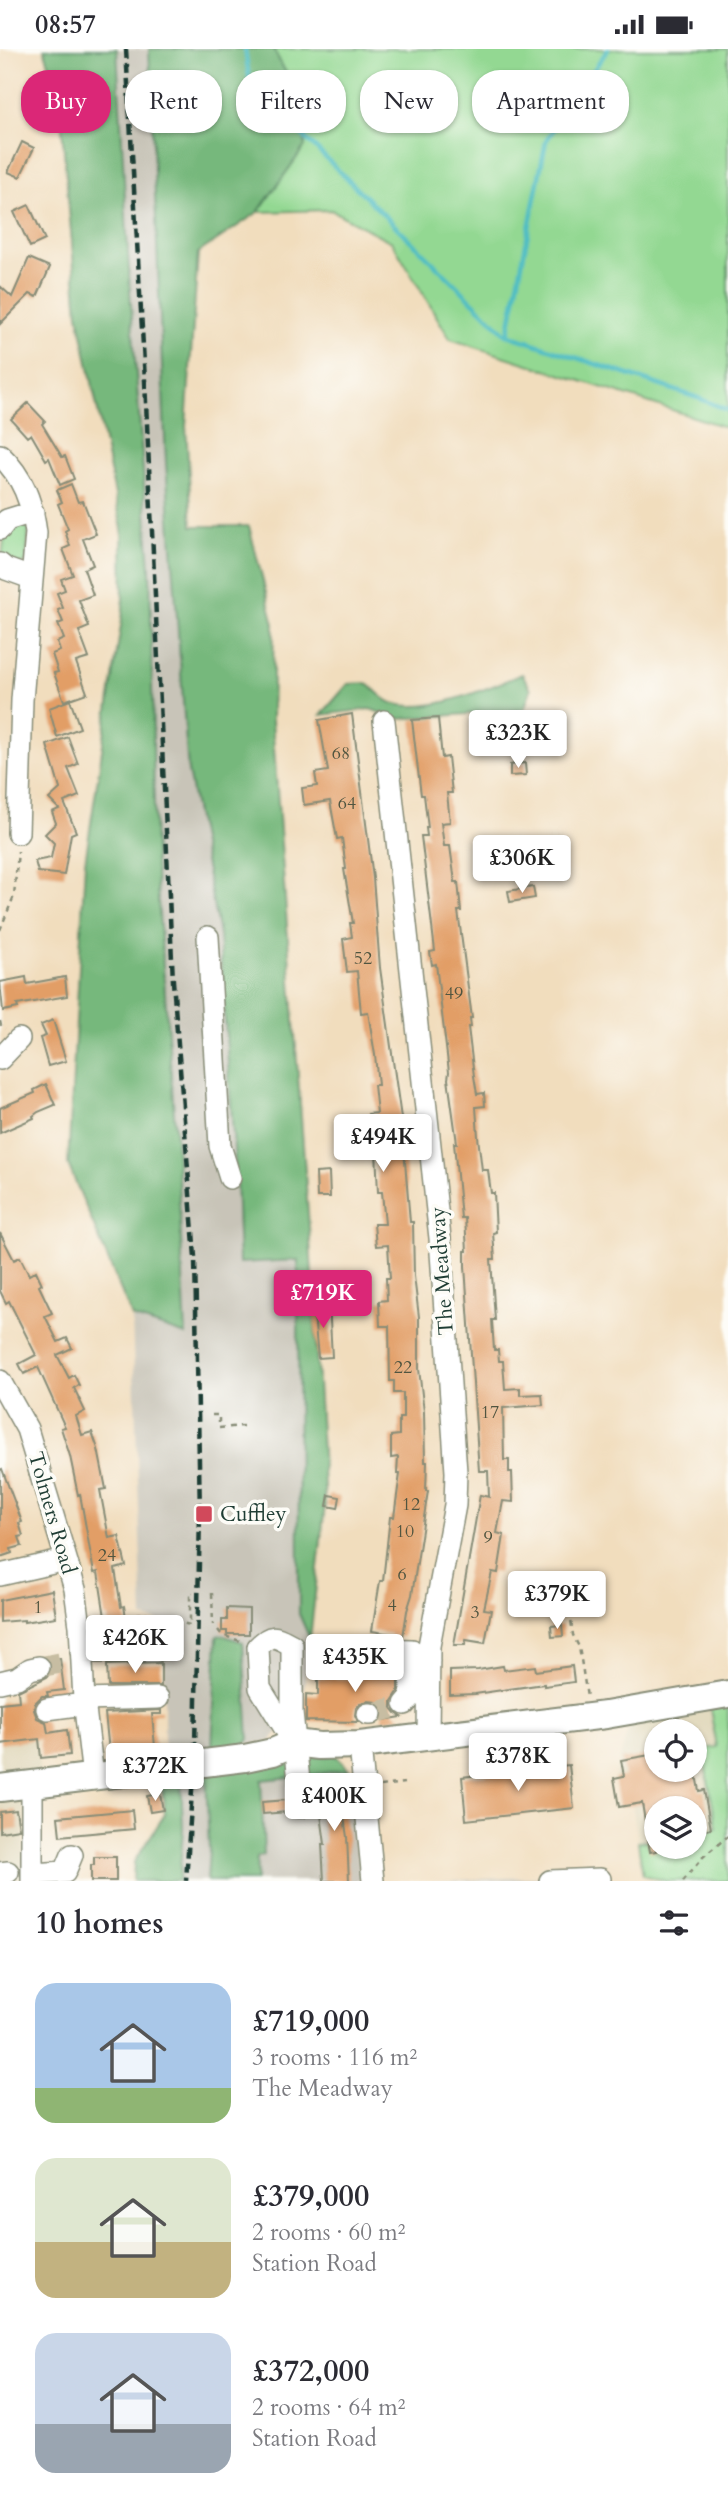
<!DOCTYPE html>
<meta charset="utf-8">
<style>
body{margin:0;font-family:Cardo,serif;background:#f7f7f7;color:#2b2b33;height:100vh;display:flex;flex-direction:column;font-size:26px;white-space:nowrap}
*{box-sizing:border-box;margin:0}
p{font-size:23px;color:#7c7c81}
.icon{flex:none;width:38px;height:38px;fill:none;stroke:currentColor;stroke-width:2;stroke-linecap:round;stroke-linejoin:round}
.map{position:relative;height:1832px;overflow:hidden}
.side{display:flex;flex-direction:column;background:#fff;flex:1}
.side>*{flex:none}
.top-card{position:absolute;left:21px;top:21px;width:686px;height:63px;display:flex;gap:14px}
.fabs{position:absolute;left:644px;top:1670px;display:grid;gap:14px}
.fabs a{display:grid;place-items:center;width:63px;height:63px;border-radius:50%;background:#fff;box-shadow:0 2px 5px #0004;font-size:35px}
.price{position:absolute;translate:-50% -60px;padding:0 16px;border-radius:7px;background:#fff;color:#222;font-size:23px;line-height:46px;filter:drop-shadow(0 2px 4px #0008)}
.price::after{content:'';position:absolute;left:50%;top:42px;width:21px;height:16px;margin-left:-10px;background:inherit;clip-path:polygon(0 0,100% 0,50% 100%)}
.price.on{background:#db2777;color:#fff}
ul{padding:0;list-style:none}
li{display:flex;align-items:center;gap:21px;height:175px;padding:0 35px}
li span{display:grid;place-items:center;flex:none;width:196px;height:140px;border-radius:21px;color:#555}
li>.icon{margin-inline-start:auto}
span .icon{width:84px;height:84px;fill:#fffc;stroke-width:1}
li b{font-size:30px}
h2{display:flex;justify-content:space-between;align-items:center;height:84px;padding:0 35px;font-size:30px}
.tag{padding:0 24px;border-radius:28px;background:#fff;box-shadow:0 2px 5px #0004;font-size:24px;line-height:63px}
.tag.on{background:#db2777;color:#fff}
.status{display:flex;justify-content:space-between;align-items:center;height:49px;padding:0 35px;background:#fff;direction:ltr}
.status svg{height:19px;fill:currentColor}
.map>svg:first-child{display:block}
.built{fill:#ded4b5;fill-rule:evenodd}
.industrial{fill:#c8c4b8}
.green{fill:#93d892;stroke:#598a63;stroke-width:2}
.forest{fill:#76b87c;stroke:#4a7a58;stroke-width:2}
.lines{fill:none;stroke-linecap:round;stroke-linejoin:round}
.stream{stroke:#4fbdc4;stroke-width:4.5}
.building{fill:#e29e66}
.minor-tunnel{stroke:#c7bda2;stroke-width:21;stroke-dasharray:21 10;stroke-linecap:butt}
.minor-casing{stroke:#888d78;stroke-width:24}
.major-casing{stroke:#888d78;stroke-width:30}
.path{stroke:#888d78;stroke-width:2.5;stroke-dasharray:5 5;stroke-linecap:butt}
.minor{stroke:#fff;stroke-width:21}
.major{stroke:#fff;stroke-width:26}
.rail{stroke:#1f3d34;stroke-width:4.5;stroke-dasharray:10 5;stroke-linecap:butt}
.poi-dot{fill:#d1495b;stroke:#fdfcf7;stroke-width:2.5}
.labels{text-anchor:middle;dominant-baseline:central;stroke-width:7;stroke-linejoin:round;paint-order:stroke}
.number-label{font-size:18px;fill:#505540}
.street-label{font-size:21px;fill:#1f3d34;stroke:#fdfcf7}
.poi-label{font-size:21px;fill:#1f3d34;stroke:#fdfcf7;text-anchor:start}
</style>
<div class="status"><b>08:57</b><svg viewBox="0 0 49 12"><path d="M0 12V9h3v3zM5 12V6h3v6zM10 12V3h3v9zM15 12V0h3v12zM26 1h20v11H26zM47 4h2v5h-2z"/></svg></div>
<div class="map">
<svg width="728" height="1832" viewBox="0 0 728 1832">
<rect width="100%" height="100%" fill="#fdfcf7"/>
<filter id="ink" filterUnits="userSpaceOnUse"><feTurbulence type="fractalNoise" baseFrequency=".0143" numOctaves="2"/><feDisplacementMap in="SourceGraphic" scale="14" xChannelSelector="R" yChannelSelector="G"/><feConvolveMatrix kernelMatrix="1 2 1 2 8 2 1 2 1" color-interpolation-filters="sRGB"/></filter>
<filter id="wash" filterUnits="userSpaceOnUse"><feTurbulence type="fractalNoise" baseFrequency=".00686" numOctaves="4" result="noise"/><feDisplacementMap in="SourceGraphic" scale="28" xChannelSelector="R" yChannelSelector="G"/><feGaussianBlur stdDeviation="1.57" result="paint"/><feColorMatrix in="noise" values="0 0 0 0 0 0 0 0 0 0 0 0 0 0 0 0 0 1.4 0 .05"/><feComposite in="paint" operator="in"/></filter>
<g filter="url(#wash)">
<rect width="100%" height="100%" fill="#f1ddbd"/>
<path class="built" d="M29,1650L40,1722L0,1726V1653Z
M710,1660L717,1698L702,1701L717,1779L695,1783V1759H656V1790L638,1793L632,1754L619,1758L614,1729L631,1672ZM656,1682H695V1720H656Z
M14,1750L21,1751L25,1760L23,1824L20,1830L0,1831V1751Z"/>
<path class="industrial" d="M117,0H149L166,414L188,722L219,886L236,1128L239,1214L298,1210L299,1565L310,1590L300,1675L280,1680L271,1692L164,1706V1573L143,1569L132,1268L186,1285L176,1091L155,811L150,519L130,241Z
M349,1720L361,1832H256L257,1808L264,1806L260,1730L313,1726Z
M206,1722L209,1801L207,1832H179L183,1780L181,1727Z
M586,1826V1832H430Z"/>
<path class="green" d="M273,0H728V379L450,290L392,193L331,161L258,163L305,97L302,53Z
M23,476L29,479L26,513L21,516L2,508L5,483Z
M728,1657V1832H666L643,1826L638,1793L656,1790V1797H695V1783L717,1779L702,1700L717,1698L710,1660Z"/>
<path class="forest" d="M44,0H117L130,241L150,519L155,811L176,1091L186,1286L132,1268L68,1115L85,813L123,563L122,480L78,265L59,44Z
M149,0H273L302,53L305,97L258,163L198,204L186,377L192,477H249L274,575L272,671L310,1191L325,1456L310,1590L299,1565L298,1211L239,1214L236,1128L219,886L188,722L166,414Z
M522,625L531,640L524,661L397,670L370,660L321,666L348,635L367,634C374,640 383,651 392,654C430,666 487,639 522,625Z
M222,1586L243,1593L249,1690L245,1696L212,1701L217,1587Z
M335,1706L349,1720L313,1726L261,1731L264,1806L257,1808L256,1832H207L209,1801L206,1722L288,1709Z
M181,1727L183,1780L179,1832H133L134,1813L165,1765L161,1730Z"/>
<g class="lines">
<path class="stream" d="M245,0L250,35L507,286
M608,0L546,92L508,286L698,349L728,361"/>
</g>
<g id="blocks">
<path class="building" d="M22,93L34,99L20,128L8,123Z
M29,156L45,191L30,198L14,163Z
M29,209L50,218L37,248L30,245L0,275V237L12,248Z
M28,354L45,372L42,375L62,408L65,407L74,430L60,436L49,409L46,411L31,385L27,388L11,370Z
M71,435L78,453L83,452L96,485L83,490L93,516L84,520L93,546L79,551L89,578L79,582L89,609L76,613L87,644L64,652L54,624L58,623L52,605L60,602L57,593L64,590L58,575L63,573L58,561L63,559L57,544L65,541L61,530L73,526L63,500L70,497L65,482L68,480L58,455L62,453L57,441Z
M70,651L80,679L57,688L49,659Z
M352,665L373,829L380,919L402,1076L410,1173H413L414,1227L419,1268V1320L424,1363L425,1413H427L426,1442H428L412,1546L407,1562L403,1588L391,1587V1585L372,1582L380,1532H383L390,1468H394L400,1425H397L398,1408L391,1409V1387L399,1386V1369H403V1344H394V1332H390L389,1277H380L379,1252L387,1251L386,1229H390L388,1196L376,1197L374,1175H385L382,1143H378L375,1082H370L368,1065L377,1064L374,1036H378L375,1006L368,963L361,964L357,922L347,923L343,890L352,888L350,874H353L344,820H346L342,789L337,790L330,752L304,756L302,739L317,737L315,724L328,722L319,671Z
M438,669L442,709L448,708L452,744H447L450,773L441,774L444,797H450L455,833H458L461,862H458L472,969H470L471,978H468L474,1027L477,1045L484,1044L485,1057L476,1058L478,1088L482,1121H488L491,1144H494L496,1183L493,1184L495,1210H491L495,1271H492L494,1301H498L499,1312H503L505,1340L520,1339V1346L542,1345L543,1356L503,1359L504,1411H509V1423H512L513,1453L503,1452L497,1484L504,1486L498,1524L492,1523L484,1560L491,1561L485,1594L466,1591L465,1596H454L480,1446L489,1448L488,1422H479L465,1217V1202H467L465,1169H461L454,1094H457L448,1030L449,1023L436,915L432,916L430,903L435,902L421,787H427L426,779H428L424,746H421L412,671Z
M68,688L78,715L68,719L79,747L64,753L76,783L71,785L64,826L38,823L35,812L51,809L54,794L45,785L56,774L52,763L59,760L49,750L60,740L47,696Z
M525,714L526,726L510,727V716Z
M533,838L535,849L510,853L508,842Z
M26,928L27,935L65,928L67,947L17,956L18,959L3,962L0,933Z
M53,971L66,1012L48,1017L40,989L46,987L41,976Z
M46,1035L55,1056L38,1063L33,1067L34,1069L0,1084V1059L35,1044L34,1041Z
M329,1123L330,1148H317L316,1124Z
M0,1184L14,1211L20,1208L29,1226L36,1222L42,1235L39,1237L52,1264L45,1267L58,1293L67,1289L72,1299L57,1306L69,1329L74,1326L79,1336L74,1339L85,1362L76,1367L82,1386L92,1383L98,1400L106,1440L100,1441L109,1489L119,1487L126,1517L115,1520L121,1558L124,1557L128,1580L162,1579V1590H108V1568H105L98,1523L94,1524L80,1445L78,1446L70,1407L61,1379L65,1378L38,1318L24,1325L19,1315L36,1306L9,1252L6,1254L0,1242Z
M329,1253L332,1308L318,1309L313,1255Z
M2,1420L22,1473L19,1474L23,1487L19,1488L22,1497L11,1500L12,1504L0,1508V1421Z
M329,1446L340,1448L338,1459L327,1457Z
M52,1541L56,1568L24,1573V1571L0,1573V1551Z
M227,1559L249,1560V1585H227V1582H222V1571H227Z
M562,1576L563,1587L552,1588L551,1577Z
M60,1609L64,1641L47,1643L48,1647H42L35,1654L34,1661L37,1669L46,1673L48,1684L67,1681L70,1706L41,1709L39,1690L0,1695V1654L19,1652L18,1642L47,1628L52,1621L49,1610Z
M362,1610L370,1613L398,1614V1643L392,1652V1659L396,1664L402,1668L383,1671L382,1658L377,1653L368,1652L361,1654L356,1659L355,1666L358,1673L306,1672V1645L318,1646V1629L362,1630Z
M161,1614V1637H108L107,1616Z
M503,1617L504,1621L535,1617L536,1622L572,1617L574,1633L544,1637V1635L475,1645L450,1646V1622L478,1621Z
M161,1661V1665H152L155,1698L109,1703L105,1664Z
M656,1705V1720H695L699,1742L704,1741L711,1780L695,1783V1759H656V1802L650,1803L642,1754L619,1758L614,1729L624,1727L621,1711Z
M569,1716L574,1759L466,1771L462,1728Z
M339,1733L347,1788L349,1832H324L322,1795H325L317,1736Z
M160,1745L163,1761L150,1763L147,1747Z
M287,1751L288,1763L263,1765L262,1753Z
M16,1761L19,1780L0,1783V1763Z
M132,1761L134,1780L60,1787L58,1768Z
M94,1808H116V1832H91V1816H94Z"/>
</g>
</g>
<g filter="url(#ink)">
<use href="#blocks" fill-opacity="0" stroke="#888d78" stroke-width="2"/>
<g class="lines">
<path class="minor-tunnel" d="M39,1618L60,1614
M371,1665L405,1655"/>
<defs>
<path id="minor" d="M0,406C23,428 32,453 36,484L22,651L18,784
M0,480L7,471L33,463
M0,515L6,520L31,529
M384,672L440,1189L456,1423L455,1456L429,1597L428,1688
M208,888L220,1097L230,1129
M0,1010L19,990
M0,1332L27,1380L75,1540L80,1577L84,1651L93,1728
M0,1526L66,1511
M370,1600L412,1601L411,1611L429,1612
M81,1603L156,1602
M0,1633L17,1629L30,1620L39,1618
M84,1651L158,1649
M405,1655L411,1648V1611
M47,1660L84,1655
M368,1665H371
M294,1694L260,1639L258,1598C272,1583 276,1588 292,1596V1663L299,1732L300,1758
M360,1696L373,1832
M0,1824L8,1823
M32,1825L65,1823L72,1806
M32,1832V1735
M550,1832L600,1830"/>
<path id="major" d="M0,1739L245,1709L273,1703L294,1694L319,1697L360,1696L606,1666L728,1645"/>
</defs>
<use href="#minor" class="minor-casing"/>
<use href="#major" class="major-casing"/>
<path class="path" d="M0,881L14,847L18,802
M0,972L1,977L5,980
M212,1366H219V1379L243,1377
M212,1544L213,1576
M570,1563L573,1586L579,1598L587,1648
M97,1573L143,1564L190,1576V1544H193
M218,1581L222,1586L243,1593
M513,1699L514,1709
M381,1737L405,1734
M683,1832L703,1808L728,1787"/>
<use href="#minor" class="minor"/>
<use href="#major" class="major"/>
<path class="rail" d="M126,0L145,332L173,932L195,1208L200,1465L195,1697L186,1832"/>
</g>
</g>
<rect class="poi-dot" x="195" y="1456" width="18" height="18" rx="3.5"/>
<g class="labels">
<g class="number-label">
<text x="341" y="704">68</text>
<text x="347" y="754">64</text>
<text x="363" y="909">52</text>
<text x="454" y="944">49</text>
<text x="403" y="1318">22</text>
<text x="490" y="1363">17</text>
<text x="411" y="1455">12</text>
<text x="405" y="1482">10</text>
<text x="488" y="1488">9</text>
<text x="107" y="1506">24</text>
<text x="402" y="1525">6</text>
<text x="392" y="1556">4</text>
<text x="38" y="1558">1</text>
<text x="475" y="1563">3</text>
</g>
<g class="street-label">
<text transform="translate(442 1222) rotate(-94)">The Meadway</text>
<text transform="translate(52 1464) rotate(74)">Tolmers Road</text>
</g>
<g class="poi-label">
<text x="220" y="1465">Cuffley</text>
</g>
</g>
</svg>
<div class="fabs">
<a><svg class="icon" aria-label="locate" viewBox="0 0 24 24"><circle cx="12" cy="12" r="6"/><path d="M12 2v4M12 18v4M2 12h4M18 12h4"/></svg></a>
<a><svg class="icon" aria-label="layers" viewBox="0 0 24 24"><path d="M12 4l9 5-9 5-9-5zM3 14l9 5 9-5"/></svg></a>
</div>
<b class="price" style="left:518px;top:721px">£323K</b>
<b class="price" style="left:522px;top:846px">£306K</b>
<b class="price" style="left:383px;top:1125px">£494K</b>
<b class="price on" style="left:323px;top:1281px">£719K</b>
<b class="price" style="left:557px;top:1582px">£379K</b>
<b class="price" style="left:135px;top:1626px">£426K</b>
<b class="price" style="left:355px;top:1645px">£435K</b>
<b class="price" style="left:518px;top:1744px">£378K</b>
<b class="price" style="left:155px;top:1754px">£372K</b>
<b class="price" style="left:334px;top:1784px">£400K</b>
<div class="top-card">
<a class="tag on">Buy</a>
<a class="tag">Rent</a>
<a class="tag">Filters</a>
<a class="tag">New</a>
<a class="tag">Apartment</a>
</div>
</div>
<section class="side">
<h2>10 homes<svg class="icon" aria-label="filters" viewBox="0 0 24 24"><path d="M4 7h16M4 17h16"/><circle cx="9" cy="7" r="2"/><circle cx="15" cy="17" r="2"/></svg></h2>
<ul>
<li><span style="background:linear-gradient(#a9c7e8 75%,#8fb573 0)"><svg class="icon" aria-label="home" viewBox="0 0 24 24"><path d="M3 11l9-7 9 7M6 9v11h12V9"/></svg></span><div><b>£719,000</b><p>3 rooms · 116 m²</p><p>The Meadway</p></div></li>
<li><span style="background:linear-gradient(#dfe7d0 60%,#c2b280 0)"><svg class="icon" aria-label="home" viewBox="0 0 24 24"><path d="M3 11l9-7 9 7M6 9v11h12V9"/></svg></span><div><b>£379,000</b><p>2 rooms · 60 m²</p><p>Station Road</p></div></li>
<li><span style="background:linear-gradient(#c9d6e8 65%,#9aa5b1 0)"><svg class="icon" aria-label="home" viewBox="0 0 24 24"><path d="M3 11l9-7 9 7M6 9v11h12V9"/></svg></span><div><b>£372,000</b><p>2 rooms · 64 m²</p><p>Station Road</p></div></li>
</ul>
</section>
